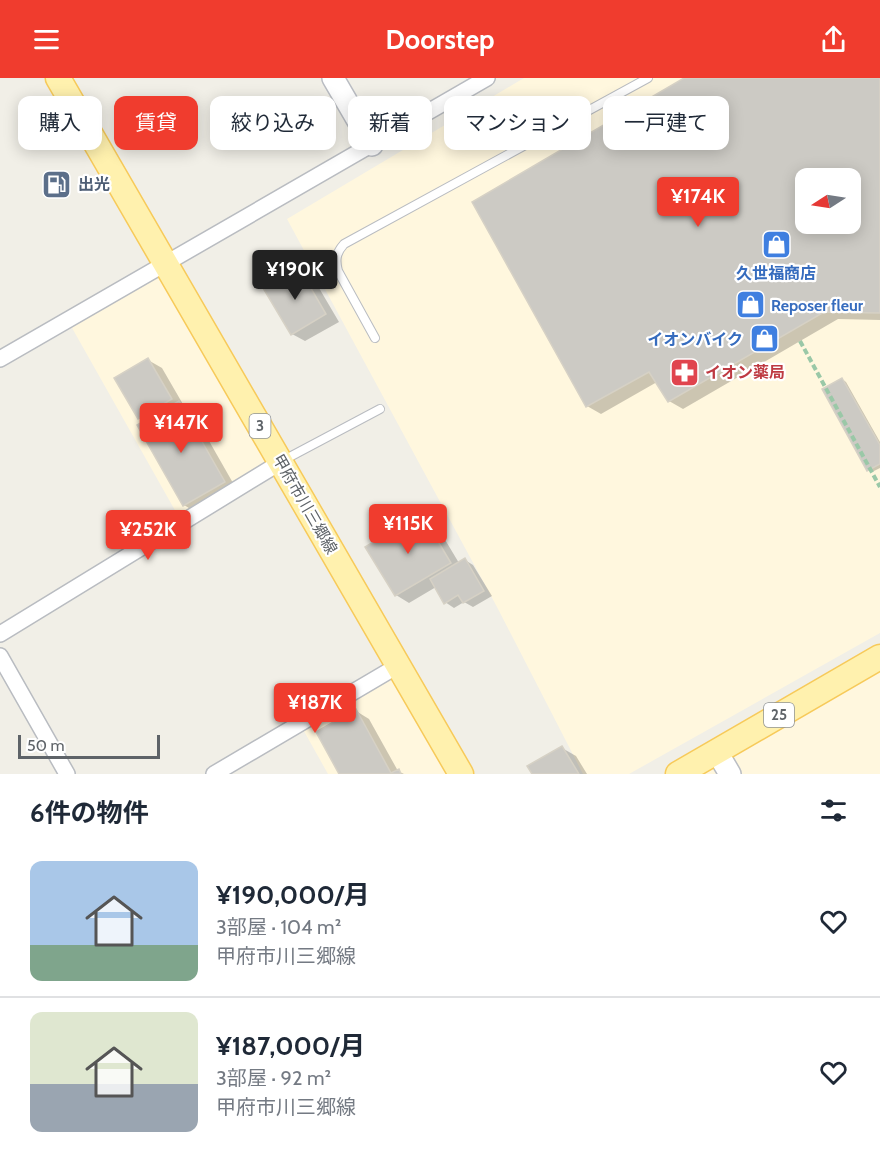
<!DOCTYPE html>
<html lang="ja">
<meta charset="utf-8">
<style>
body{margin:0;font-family:Cabin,"Noto Sans JP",sans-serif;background:#f2f2f3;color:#1f2937;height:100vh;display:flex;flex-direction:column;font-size:22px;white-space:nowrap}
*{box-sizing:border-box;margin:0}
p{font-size:20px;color:#747a83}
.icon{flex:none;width:33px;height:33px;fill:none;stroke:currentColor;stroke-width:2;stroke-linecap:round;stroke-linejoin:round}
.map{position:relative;height:696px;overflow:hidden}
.details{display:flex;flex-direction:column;background:#fff;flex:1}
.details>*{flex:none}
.top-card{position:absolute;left:18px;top:18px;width:844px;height:54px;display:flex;gap:12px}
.needle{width:39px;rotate:258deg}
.controls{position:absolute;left:795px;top:90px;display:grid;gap:12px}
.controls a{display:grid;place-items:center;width:66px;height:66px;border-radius:12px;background:#fff;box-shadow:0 3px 15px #0003;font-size:30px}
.scale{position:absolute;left:18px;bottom:15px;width:142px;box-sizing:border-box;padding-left:6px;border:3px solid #5e6368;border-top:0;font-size:16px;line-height:21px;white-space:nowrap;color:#5e6368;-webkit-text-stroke:4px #fff;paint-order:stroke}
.price{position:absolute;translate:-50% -51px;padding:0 14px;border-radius:6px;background:#f03c2e;color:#fff;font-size:20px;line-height:39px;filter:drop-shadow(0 2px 3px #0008)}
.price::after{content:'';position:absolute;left:50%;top:36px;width:18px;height:14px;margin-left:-9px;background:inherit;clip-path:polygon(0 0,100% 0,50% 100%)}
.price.on{background:#222;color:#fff}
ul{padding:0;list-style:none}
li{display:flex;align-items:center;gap:18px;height:150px;padding:0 30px}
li+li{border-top:2px solid #e0e1e3}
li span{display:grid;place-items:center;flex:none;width:168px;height:120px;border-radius:12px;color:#555}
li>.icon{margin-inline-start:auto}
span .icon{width:72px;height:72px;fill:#fffc;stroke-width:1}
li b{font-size:26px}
h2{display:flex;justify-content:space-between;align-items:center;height:72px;padding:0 30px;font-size:26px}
.tag{padding:0 21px;border-radius:12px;background:#fff;box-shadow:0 3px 15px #0003;font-size:21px;line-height:54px}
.tag.on{background:#f03c2e;color:#fff}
header{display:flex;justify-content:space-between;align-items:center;height:78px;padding:0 30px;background:#f03c2e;color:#fff;font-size:27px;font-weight:700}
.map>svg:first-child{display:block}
.commercial{fill:#fff7de;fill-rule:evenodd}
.shadow{fill:#0003;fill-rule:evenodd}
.building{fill:#cccac4;stroke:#d6d1c5;stroke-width:1.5;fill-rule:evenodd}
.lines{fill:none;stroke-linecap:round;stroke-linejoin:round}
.lane-casing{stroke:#b9bcc1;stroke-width:10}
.street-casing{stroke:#b9bcc1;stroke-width:18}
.secondary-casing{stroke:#babdc3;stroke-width:24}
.primary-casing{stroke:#f7ca5a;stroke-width:27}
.path{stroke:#9ac8a7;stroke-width:4;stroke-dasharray:6 3;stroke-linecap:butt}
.lane{stroke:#fff;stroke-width:8}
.street{stroke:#fff;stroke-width:15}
.secondary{stroke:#fff;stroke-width:21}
.primary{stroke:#fff1ae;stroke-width:24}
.labels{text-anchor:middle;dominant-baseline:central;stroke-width:4.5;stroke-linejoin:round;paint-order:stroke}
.shield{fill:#fff;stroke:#8e9295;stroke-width:1.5}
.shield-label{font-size:15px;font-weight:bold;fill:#5e6368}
.service-label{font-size:16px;font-weight:bold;fill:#4e5e75;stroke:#fff;text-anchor:start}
.shop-label{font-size:16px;font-weight:bold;fill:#366cbe;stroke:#fff}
.health-label{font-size:16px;font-weight:bold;fill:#be3a42;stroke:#fff;text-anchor:start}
.street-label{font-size:16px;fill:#5e6368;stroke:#fff}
</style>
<header><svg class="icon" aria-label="menu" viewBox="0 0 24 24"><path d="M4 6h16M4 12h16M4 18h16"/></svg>Doorstep<svg class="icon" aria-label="share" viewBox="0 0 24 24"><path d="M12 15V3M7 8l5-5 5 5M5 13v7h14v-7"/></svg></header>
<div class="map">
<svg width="880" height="696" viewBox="0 0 880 696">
<rect width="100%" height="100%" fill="#f1efe7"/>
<path class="commercial" d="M524,0H880V555L629,696H583L497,529L287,141ZM806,100H850V146H806Z
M166,185L281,384L181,443L67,241Z
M880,579V696H678Z
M399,587L461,696H328L300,646Z"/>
<path class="shadow" d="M690,0H880V242L838,241L683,331L669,323L657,304L601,336L587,328ZM806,100H850V146H806Z
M298,190L312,198L339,244L305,263L292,256Z
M148,282L162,290L184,328L192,333L237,412L197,435L184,427L146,344L139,339Z
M842,301L846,304L880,364V390L872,394L868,392Z
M421,437L435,445L459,485L465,482L473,487L492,518L473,529L464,524L454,530L445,524L436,509L409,525L396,517Z
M356,633L369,641L398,693L404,696H341Z
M562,670L576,678L587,696H533Z"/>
<path class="building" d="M684,0H880V235L824,234L668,324L649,294L586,329L472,124ZM806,100H850V146H806Z
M298,188L326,236L291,257L263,210Z
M148,280L172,321L138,341L114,300Z
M842,300L880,367V386L867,393L822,311Z
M179,323L225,404L183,428L137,347Z
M421,435L451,485L395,518L365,469Z
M465,480L484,513L463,525L458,517L444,526L430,501Z
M356,631L391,695L399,691L401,696H339L316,654Z
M562,668L579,696H532L527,688Z"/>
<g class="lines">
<defs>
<path id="lane" d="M375,260L338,193C335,182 336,175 344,166L648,0
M282,383L380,331"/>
<path id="street" d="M0,281L487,0
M0,556L281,384
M0,578L67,696
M214,696L399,587"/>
<path id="secondary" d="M333,0L372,67
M717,674L730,696"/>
<path id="primary" d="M58,0L461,696
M678,696L880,579"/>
</defs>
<use href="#lane" class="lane-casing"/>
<use href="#street" class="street-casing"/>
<use href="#secondary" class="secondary-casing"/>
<use href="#primary" class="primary-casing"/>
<path class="path" d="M800,263L880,409"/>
<use href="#lane" class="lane"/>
<use href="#street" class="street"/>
<use href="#secondary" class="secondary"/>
<use href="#primary" class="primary"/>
</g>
<defs>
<symbol id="fuel-square" viewBox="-11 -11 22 22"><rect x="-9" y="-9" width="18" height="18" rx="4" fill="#5c6f8a" stroke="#fff"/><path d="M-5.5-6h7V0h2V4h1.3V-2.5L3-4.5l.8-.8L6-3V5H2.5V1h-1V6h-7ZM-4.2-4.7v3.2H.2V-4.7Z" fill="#fff"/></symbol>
<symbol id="shop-square" viewBox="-11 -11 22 22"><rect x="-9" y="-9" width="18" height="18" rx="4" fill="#3f7fe0" stroke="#fff"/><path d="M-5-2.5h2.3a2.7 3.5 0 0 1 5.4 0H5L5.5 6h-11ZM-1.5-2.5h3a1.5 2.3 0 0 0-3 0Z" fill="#fff"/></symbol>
<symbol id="pharmacy-square" viewBox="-11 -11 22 22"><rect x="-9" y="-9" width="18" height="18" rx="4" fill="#e0444e" stroke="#fff"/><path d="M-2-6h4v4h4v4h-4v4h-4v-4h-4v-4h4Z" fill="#fff"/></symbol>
</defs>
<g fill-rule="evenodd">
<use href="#fuel-square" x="40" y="90" width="33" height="33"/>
<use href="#shop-square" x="760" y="150" width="33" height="33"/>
<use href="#shop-square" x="734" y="210" width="33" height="33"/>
<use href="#shop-square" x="748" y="244" width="33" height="33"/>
<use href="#pharmacy-square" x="668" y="278" width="33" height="33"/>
</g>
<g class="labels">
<g class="shield">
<rect x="249.5" y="336" width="21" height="24" rx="4.5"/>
<rect x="764" y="625" width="30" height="24" rx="4.5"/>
</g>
<g class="shield-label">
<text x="260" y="348">3</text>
<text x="779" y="637">25</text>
</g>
<g class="service-label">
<text x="78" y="106">出光</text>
</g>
<g class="shop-label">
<text x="776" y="195">久世福商店</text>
<text x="771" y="227" text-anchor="start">Reposer fleur</text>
<text x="743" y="261" text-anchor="end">イオンバイク</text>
</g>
<g class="health-label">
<text x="705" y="294">イオン薬局</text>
</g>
<g class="street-label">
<text transform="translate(305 426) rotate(60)">甲府市川三郷線</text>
</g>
</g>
</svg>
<div class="controls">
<a><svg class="needle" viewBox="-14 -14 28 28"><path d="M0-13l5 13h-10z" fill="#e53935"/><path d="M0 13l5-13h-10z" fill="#747a83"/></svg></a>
</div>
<div class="scale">50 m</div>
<b class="price" style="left:698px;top:150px">¥174K</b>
<b class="price on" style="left:295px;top:223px">¥190K</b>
<b class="price" style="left:181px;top:376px">¥147K</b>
<b class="price" style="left:408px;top:477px">¥115K</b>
<b class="price" style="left:148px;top:483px">¥252K</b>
<b class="price" style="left:315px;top:656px">¥187K</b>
<div class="top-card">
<a class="tag">購入</a>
<a class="tag on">賃貸</a>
<a class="tag">絞り込み</a>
<a class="tag">新着</a>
<a class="tag">マンション</a>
<a class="tag">一戸建て</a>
</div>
</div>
<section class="details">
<h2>6件の物件<svg class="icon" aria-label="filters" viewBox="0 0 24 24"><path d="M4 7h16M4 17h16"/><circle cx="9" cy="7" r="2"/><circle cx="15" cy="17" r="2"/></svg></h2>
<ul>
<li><span style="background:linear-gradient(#a9c7e8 70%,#7fa58c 0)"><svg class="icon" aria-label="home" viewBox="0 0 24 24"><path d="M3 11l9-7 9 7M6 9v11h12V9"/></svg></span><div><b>¥190,000/月</b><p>3部屋 · 104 m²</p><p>甲府市川三郷線</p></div><svg class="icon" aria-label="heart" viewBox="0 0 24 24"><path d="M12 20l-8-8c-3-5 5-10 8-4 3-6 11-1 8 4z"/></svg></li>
<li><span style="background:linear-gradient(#dfe7d0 60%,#9aa5b1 0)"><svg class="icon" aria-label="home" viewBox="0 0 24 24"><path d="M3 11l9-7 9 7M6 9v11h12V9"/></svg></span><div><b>¥187,000/月</b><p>3部屋 · 92 m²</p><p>甲府市川三郷線</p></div><svg class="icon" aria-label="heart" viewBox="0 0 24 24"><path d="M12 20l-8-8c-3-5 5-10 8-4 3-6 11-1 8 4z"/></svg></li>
</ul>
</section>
